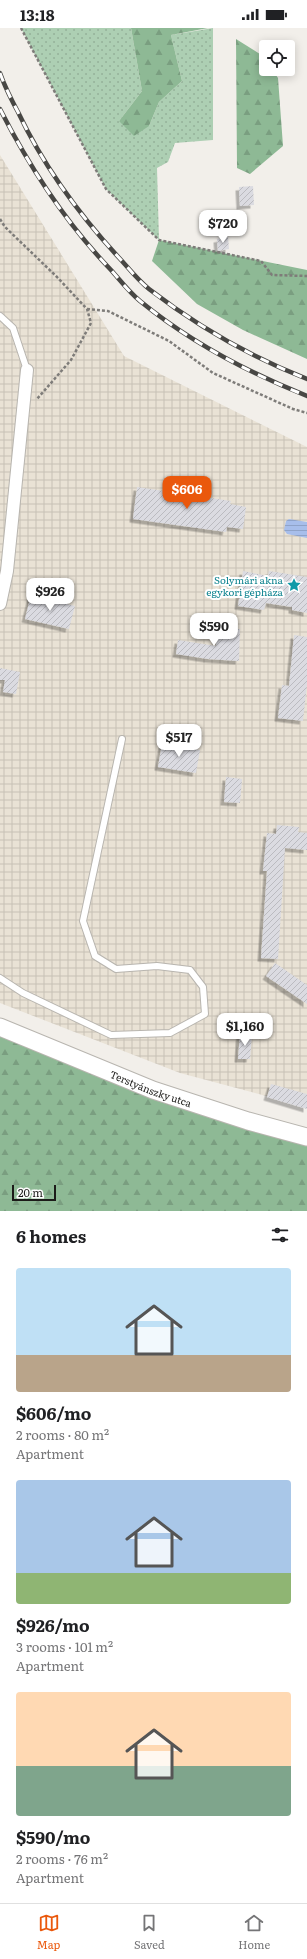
<!DOCTYPE html>
<meta charset="utf-8">
<style>
body{margin:0;font-family:Literata,serif;background:#f2f2f2;color:#202124;height:100vh;display:flex;flex-direction:column;font-size:15px;white-space:nowrap}
*{box-sizing:border-box;margin:0}
p{font-size:13px;color:#757577}
.icon{flex:none;width:22px;height:22px;fill:none;stroke:currentColor;stroke-width:2;stroke-linecap:round;stroke-linejoin:round}
.map{position:relative;height:1183px;overflow:hidden}
.details{display:flex;flex-direction:column;background:#fff;flex:1}
.details>*{flex:none}
.tools{position:absolute;left:259px;top:12px;display:grid;gap:8px}
.tools a{display:grid;place-items:center;width:36px;height:36px;border-radius:4px;background:#fff;box-shadow:0 2px 10px #0003;font-size:20px}
.scale{position:absolute;left:12px;bottom:10px;width:44px;box-sizing:border-box;padding-left:4px;border:2px solid #1c1b19;border-top:0;font-size:11px;line-height:14px;white-space:nowrap;color:#1c1b19;-webkit-text-stroke:3px #fff;paint-order:stroke}
.price{position:absolute;translate:-50% -34px;padding:0 9px;border-radius:8px;background:#fff;color:#222;font-size:13px;line-height:26px;filter:drop-shadow(0 1px 2px #0008)}
.price::after{content:'';position:absolute;left:50%;top:24px;width:12px;height:9px;margin-left:-6px;background:inherit;clip-path:polygon(0 0,100% 0,50% 100%)}
.price.active{background:#ea580c;color:#fff}
ul{padding:0;list-style:none}
li{display:grid;align-content:center;gap:8px;height:212px;padding:0 16px}
li span{display:grid;place-items:center;height:124px;border-radius:4px;color:#555}
li>.icon{margin-inline-start:auto}
span .icon{width:72px;height:72px;fill:#fffc;stroke-width:1}
li b{font-size:17px}
h2{display:flex;justify-content:space-between;align-items:center;height:48px;padding:0 16px;font-size:17px}
.status{display:flex;justify-content:space-between;align-items:center;height:28px;padding:0 20px;background:#fff;direction:ltr}
.status svg{height:11px;fill:currentColor}
.tabs{display:flex;justify-content:space-around;align-items:center;height:56px;border-top:1px solid #e0e0e0;background:#fff;font-size:11px;color:#757577}
.tabs a{display:grid;justify-items:center;gap:2px}
.tabs .active{color:#ea580c}
.map>svg:first-child{display:block}
.industrial{fill:url(#industrial-grid)}
.grass{fill:url(#grass-dots)}
.forest{fill:url(#forest-firs)}
.water{fill:url(#water-rules)}
.building{fill:url(#building-hatch);filter:url(#shadow)}
.lines{fill:none;stroke-linecap:round;stroke-linejoin:round}
.lane-casing{stroke:#b8b5af;stroke-width:8}
.street-casing{stroke:#b8b5af;stroke-width:14}
.secondary-casing{stroke:#b8b5af;stroke-width:19}
.path{stroke:#7e7c79;stroke-width:2.5;stroke-dasharray:3 2;stroke-linecap:butt}
.lane{stroke:#fff;stroke-width:6}
.street{stroke:#fff;stroke-width:12}
.secondary{stroke:#fff;stroke-width:17}
.rail-casing{stroke:#484744;stroke-width:4.5}
.rail{stroke:#fff;stroke-width:3;stroke-dasharray:9;stroke-linecap:butt}
.labels{text-anchor:middle;dominant-baseline:central;stroke-width:4;stroke-linejoin:round;paint-order:stroke}
.culture-label{font-size:10px;fill:#0d838f;stroke:#fff;text-anchor:end}
.street-label{font-size:10px;fill:#1c1b19;stroke:#fff}
</style>
<div class="status"><b>13:18</b><svg viewBox="0 0 49 12"><path d="M0 12V9h3v3zM5 12V6h3v6zM10 12V3h3v9zM15 12V0h3v12zM26 1h20v11H26zM47 4h2v5h-2z"/></svg></div>
<div class="map">
<svg width="307" height="1183" viewBox="0 0 307 1183">
<defs>
<pattern id="industrial-grid" width="8" height="8" patternUnits="userSpaceOnUse"><rect width="8" height="8" fill="#e9e2d5"/><path d="M0 4h8M4 0v8" fill="none" stroke="#c7c1b6"/></pattern>
<pattern id="grass-dots" width="8" height="8" patternUnits="userSpaceOnUse"><rect width="8" height="8" fill="#adcfb3"/><path d="M2 2h.1M6 6h.1" fill="none" stroke="#94b199" stroke-width="1.8" stroke-linecap="round"/></pattern>
<pattern id="forest-firs" width="22" height="20" patternUnits="userSpaceOnUse"><rect width="22" height="20" fill="#8eb995"/><path d="M5 1l3.5 6h-7zM16 11l3.5 6h-7z" fill="#7a9e80"/></pattern>
<pattern id="water-rules" width="6" height="5" patternUnits="userSpaceOnUse"><rect width="6" height="5" fill="#a7beeb"/><path d="M0 2.5h6" fill="none" stroke="#8fa3c9"/></pattern>
<pattern id="building-hatch" width="6" height="6" patternUnits="userSpaceOnUse"><rect width="6" height="6" fill="#dbdbe1"/><path d="M-1 1l2-2M0 6l6-6M5 7l2-2" fill="none" stroke="#bbbbc0"/></pattern>
<filter id="shadow"><feDropShadow dx="-3.5" dy="3.5" stdDeviation="0" flood-color="#0004"/></filter>
</defs>
<rect width="100%" height="100%" fill="#f2efea"/>
<path class="industrial" d="M0,127L124,328L307,419V1079L180,1045L0,975Z"/>
<path class="grass" d="M21,0H131L142,63L119,93L149,98L159,74L182,53L171,7L213,0V112L175,115L168,134L157,140L159,212L106,161Z"/>
<path class="forest" d="M131,0H208L171,7L182,53L159,74L149,98L134,108L119,93L142,63Z
M236,11L263,28L266,32V41H272L278,50L283,118L250,146L237,140Z
M159,212L307,242V331L243,302L197,276L152,233Z
M0,1008L307,1109V1183H0Z"/>
<path class="water" d="M289,491L307,494V510L287,506L284,502L286,493Z"/>
<path class="building" d="M253,158L254,177L240,178L239,159Z
M228,209L229,221L218,223L217,211Z
M137,459L231,473L230,476L246,479L243,501L227,499L226,504L133,491Z
M243,543L268,548L269,543L307,549V585L292,582V579L266,575L264,582L238,578Z
M31,567L75,578L69,601L25,591Z
M217,600L240,601L239,633L208,631L176,626L178,612L216,618Z
M294,607L307,609V655L303,693L278,690L282,657L289,658Z
M0,640L20,644L16,666L3,664L5,652H0Z
M162,716L200,722L196,745L158,739Z
M226,749L242,751L240,775L224,774Z
M277,797L299,799L298,804L307,805V822L285,820L278,931L261,930L267,843H263L267,805L276,806Z
M275,935L307,957V976L266,948Z
M240,1006L252,1007L250,1031H238Z
M271,1056L307,1066V1081L267,1069Z"/>
<g class="lines">
<defs>
<path id="lane" d="M0,288L13,300L27,342
M0,950L23,965L111,1007L170,1005L205,986L203,959L190,942L157,938L116,941L95,928L83,893L122,711"/>
<path id="street" d="M0,576L7,543L27,342"/>
<g id="secondary">
<path id="s1" d="M0,999L153,1062L248,1093L307,1109"/>
</g>
</defs>
<use href="#lane" class="lane-casing"/>
<use href="#street" class="street-casing"/>
<use href="#secondary" class="secondary-casing"/>
<path class="path" d="M21,0L106,161L159,212L261,233L272,247L307,248
M0,191L5,199L57,249L87,281L91,295L71,332L37,371
M87,281L108,283L169,313L213,345L293,381L307,385"/>
<use href="#lane" class="lane"/>
<use href="#street" class="street"/>
<use href="#secondary" class="secondary"/>
<defs>
<path id="rail" d="M0,45C5,59 11,71 18,84C44,139 80,188 122,233C130,242 139,253 149,261C197,298 251,329 307,351
M0,81C30,140 65,194 111,242C120,252 129,264 140,273C190,314 247,344 307,368"/>
</defs>
<use href="#rail" class="rail-casing"/>
<use href="#rail" class="rail"/>
</g>
<defs>
<symbol id="sight-bare" viewBox="-9 -9 18 18"><path d="M0-6L1.8-2.2L6-1.7L2.9 1.2L3.7 5.4L0 3.3L-3.7 5.4L-2.9 1.2L-6-1.7L-1.8-2.2Z" fill="#0f9aa8" stroke="#fff" stroke-width="2.5" paint-order="stroke"/></symbol>
</defs>
<g fill-rule="evenodd">
<use href="#sight-bare" x="284" y="547" width="20" height="20"/>
</g>
<g class="labels">
<g class="culture-label">
<text x="283" y="551">Solymári akna<tspan x="283" dy="12">egykori gépháza</tspan></text>
</g>
<g class="street-label">
<text stroke="none"><textPath href="#s1" startOffset="163">Terstyánszky utca</textPath></text>
</g>
</g>
</svg>
<div class="tools">
<a><svg class="icon" aria-label="locate" viewBox="0 0 24 24"><circle cx="12" cy="12" r="6"/><path d="M12 2v4M12 18v4M2 12h4M18 12h4"/></svg></a>
</div>
<div class="scale">20 m</div>
<b class="price" style="left:223px;top:216px">$720</b>
<b class="price active" style="left:187px;top:482px">$606</b>
<b class="price" style="left:50px;top:584px">$926</b>
<b class="price" style="left:214px;top:619px">$590</b>
<b class="price" style="left:179px;top:730px">$517</b>
<b class="price" style="left:245px;top:1019px">$1,160</b>
</div>
<section class="details">
<h2>6 homes<svg class="icon" aria-label="filters" viewBox="0 0 24 24"><path d="M4 7h16M4 17h16"/><circle cx="9" cy="7" r="2"/><circle cx="15" cy="17" r="2"/></svg></h2>
<ul>
<li><span style="background:linear-gradient(#bfe0f5 70%,#b9a48a 0)"><svg class="icon" aria-label="home" viewBox="0 0 24 24"><path d="M3 11l9-7 9 7M6 9v11h12V9"/></svg></span><div><b>$606/mo</b><p>2 rooms · 80 m²</p><p>Apartment</p></div></li>
<li><span style="background:linear-gradient(#a9c7e8 75%,#8fb573 0)"><svg class="icon" aria-label="home" viewBox="0 0 24 24"><path d="M3 11l9-7 9 7M6 9v11h12V9"/></svg></span><div><b>$926/mo</b><p>3 rooms · 101 m²</p><p>Apartment</p></div></li>
<li><span style="background:linear-gradient(#ffd9b3 60%,#7fa58c 0)"><svg class="icon" aria-label="home" viewBox="0 0 24 24"><path d="M3 11l9-7 9 7M6 9v11h12V9"/></svg></span><div><b>$590/mo</b><p>2 rooms · 76 m²</p><p>Apartment</p></div></li>
</ul>
</section>
<nav class="tabs">
<a class="active"><svg class="icon" aria-label="map" viewBox="0 0 24 24"><path d="M3 6l6-2 6 2 6-2v14l-6 2-6-2-6 2zM9 4v14M15 6v14"/></svg>Map</a>
<a><svg class="icon" aria-label="saved" viewBox="0 0 24 24"><path d="M7 4h10v16l-5-4-5 4z"/></svg>Saved</a>
<a><svg class="icon" aria-label="home" viewBox="0 0 24 24"><path d="M3 11l9-7 9 7M6 9v11h12V9"/></svg>Home</a>
</nav>
